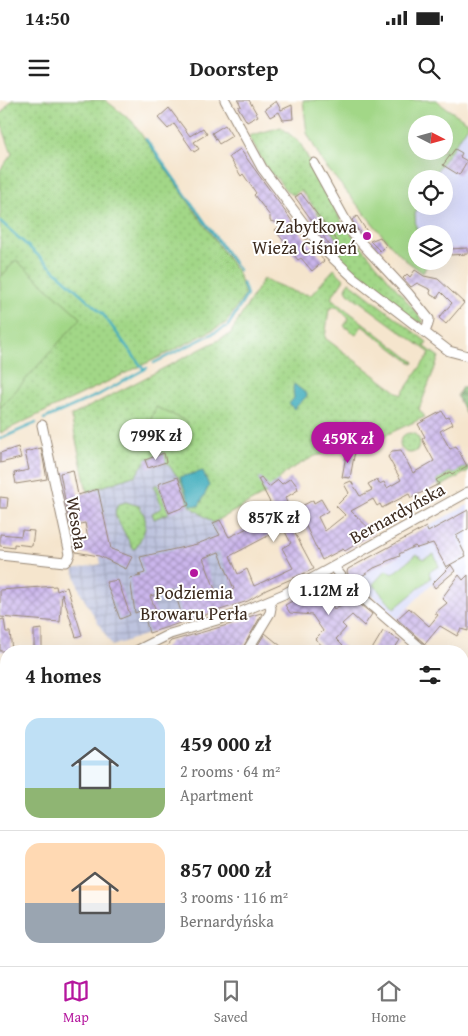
<!DOCTYPE html>
<meta charset="utf-8">
<style>
body{margin:0;font-family:"Gentium Book Plus",serif;background:#f6f6f6;color:#222;height:100vh;display:flex;flex-direction:column;font-size:19px;white-space:nowrap}
*{box-sizing:border-box;margin:0}
p{font-size:16px;color:#767676}
.icon{flex:none;width:28px;height:28px;fill:none;stroke:currentColor;stroke-width:2;stroke-linecap:round;stroke-linejoin:round}
.map{position:relative;flex:1;overflow:hidden}
.side{position:absolute;left:0px;top:545px;width:469px;height:321px;display:flex;flex-direction:column;background:#fff;border-radius:20px 20px 0 0;box-shadow:0 5px 20px #0002}
.side>*{flex:none}
.needle{width:32px;rotate:96deg}
.buttons{position:absolute;left:408px;top:15px;display:grid;gap:10px}
.buttons a{display:grid;place-items:center;width:45px;height:45px;border-radius:50%;background:#fff;box-shadow:0 5px 20px #0002;font-size:25px}
.price{position:absolute;translate:-50% -42px;padding:0 11px;border-radius:18px;background:#fff;color:#222;font-size:16px;line-height:32px;filter:drop-shadow(0 1px 2px #0008)}
.price::after{content:'';position:absolute;left:50%;top:30px;width:15px;height:11px;margin-left:-8px;background:inherit;clip-path:polygon(0 0,100% 0,50% 100%)}
.price.active{background:#b5179e;color:#fff}
ul{padding:0;list-style:none}
li{display:flex;align-items:center;gap:15px;height:125px;padding:0 25px}
li+li{border-top:1px solid #e0e0e0}
li span{display:grid;place-items:center;flex:none;width:140px;height:100px;border-radius:15px;color:#555}
li>.icon{margin-inline-start:auto}
span .icon{width:60px;height:60px;fill:#fffc;stroke-width:1}
li b{font-size:21px}
h2{display:flex;justify-content:space-between;align-items:center;height:60px;padding:0 25px;font-size:21px}
.status{display:flex;justify-content:space-between;align-items:center;height:35px;padding:0 25px;background:#fff;direction:ltr}
.status svg{height:14px;fill:currentColor}
header{display:flex;justify-content:space-between;align-items:center;height:65px;padding:0 25px;background:#fff;font-size:22px;font-weight:600}
.menu{display:flex;justify-content:space-around;align-items:center;height:70px;border-top:1px solid #e0e0e0;background:#fff;font-size:14px;color:#767676}
.menu a{display:grid;justify-items:center;gap:2px}
.menu .active{color:#b5179e}
.map>svg:first-child{display:block}
.built{fill:#d5d8f9;fill-rule:evenodd}
.industrial{fill:url(#industrial-grid)}
.grass{fill:url(#grass-dots);stroke:#6e8052}
.forest{fill:url(#forest-firs);stroke:#5e7149}
.green{fill:#a2d787;stroke:#6e8052;fill-rule:evenodd}
.water{fill:#40adbd;stroke:#3e6c6e}
.lines{fill:none;stroke-linecap:round;stroke-linejoin:round}
.stream{stroke:#40adbd;stroke-width:2.5}
.building{fill:url(#building-cross-hatch);fill-rule:evenodd}
.minor-casing{stroke:#988876;stroke-width:11}
.minor{stroke:#fff;stroke-width:9}
.poi-dot{fill:#b5179e;stroke:#fff;stroke-width:2}
.labels{text-anchor:middle;dominant-baseline:central;stroke-width:4;stroke-linejoin:round;paint-order:stroke}
.poi-label{font-size:18px;fill:#3b2a1e;stroke:#fff;text-anchor:end}
.street-label{font-size:18px;fill:#3b2a1e;stroke:#fff}
</style>
<div class="status"><b>14:50</b><svg viewBox="0 0 49 12"><path d="M0 12V9h3v3zM5 12V6h3v6zM10 12V3h3v9zM15 12V0h3v12zM26 1h20v11H26zM47 4h2v5h-2z"/></svg></div>
<header><svg class="icon" aria-label="menu" viewBox="0 0 24 24"><path d="M4 6h16M4 12h16M4 18h16"/></svg>Doorstep<svg class="icon" aria-label="search" viewBox="0 0 24 24"><circle cx="10" cy="10" r="6"/><path d="M15 15l6 6"/></svg></header>
<div class="map">
<svg width="468" height="866" viewBox="0 0 468 866">
<defs>
<pattern id="industrial-grid" width="8" height="8" patternUnits="userSpaceOnUse" patternTransform="scale(1.25)"><rect width="8" height="8" fill="#bdc3de"/><path d="M0 4h8M4 0v8" fill="none" stroke="#a3a8be"/></pattern>
<pattern id="grass-dots" width="8" height="8" patternUnits="userSpaceOnUse" patternTransform="scale(1.25)"><rect width="8" height="8" fill="#a2d787"/><path d="M2 2h.1M6 6h.1" fill="none" stroke="#8cb974" stroke-width="1.8" stroke-linecap="round"/></pattern>
<pattern id="forest-firs" width="22" height="20" patternUnits="userSpaceOnUse" patternTransform="scale(1.25)"><rect width="22" height="20" fill="#81b874"/><path d="M5 1l3.5 6h-7zM16 11l3.5 6h-7z" fill="#6b965f"/></pattern>
<pattern id="building-cross-hatch" width="8" height="8" patternUnits="userSpaceOnUse" patternTransform="scale(1.25)"><rect width="8" height="8" fill="#cbb6ec"/><path d="M0 0l8 8M0 8l8-8" fill="none" stroke="#a694bf"/></pattern>
</defs>
<rect width="100%" height="100%" fill="#fff"/>
<filter id="ink" filterUnits="userSpaceOnUse"><feTurbulence type="fractalNoise" baseFrequency=".02" numOctaves="2"/><feDisplacementMap in="SourceGraphic" scale="10" xChannelSelector="R" yChannelSelector="G"/><feConvolveMatrix kernelMatrix="1 2 1 2 8 2 1 2 1" color-interpolation-filters="sRGB"/></filter>
<filter id="wash" filterUnits="userSpaceOnUse"><feTurbulence type="fractalNoise" baseFrequency=".0096" numOctaves="4" result="noise"/><feDisplacementMap in="SourceGraphic" scale="20" xChannelSelector="R" yChannelSelector="G"/><feGaussianBlur stdDeviation="1.12" result="paint"/><feColorMatrix in="noise" values="0 0 0 0 0 0 0 0 0 0 0 0 0 0 0 0 0 1.4 0 .05"/><feComposite in="paint" operator="in"/></filter>
<g filter="url(#wash)">
<rect width="100%" height="100%" fill="#f5e5cd"/>
<path class="built" d="M437,0L443,6L468,22V148L444,149V134H416V161H429L423,173L337,81ZM416,24H444V51H416ZM416,79H444V106H416Z
M468,405V475L463,480L450,465L397,519L356,480L374,468L386,463L400,456L399,454L415,446L417,448L433,443L426,427Z
M0,778L6,789V854L0,865Z"/>
<path class="industrial" d="M145,360L149,368L166,362L178,377L189,405L213,423L230,456L249,500L112,546L81,494L73,469L101,464L87,392L136,375Z"/>
<path class="grass" d="M12,0H105L132,21L238,173L245,195L226,223L170,252L0,333V70L12,54L0,20V15Z
M281,27L300,43L343,124L424,222L421,223L413,219L337,160L328,151L339,142L301,90L294,95C282,92 281,78 270,74L249,36Z
M334,169L344,179L331,198L414,262L413,264L362,226L356,235L344,226L349,218L336,206L329,209L325,238L401,295L430,253L348,193L346,189L349,182L427,242L424,246L439,257L419,309L425,317L355,349H346L315,356L289,370L278,380L272,390L213,423L189,405L178,377L166,362L163,354L146,360L136,375L87,392L71,316L230,234L263,179L298,193L311,195Z
M400 343a10 10 0 1 1 20 0a10 10 0 1 1-20 0Z
M468,366V371L440,387L436,380L450,372L452,374Z
M158,384L169,413L154,419L152,413L162,408L154,386Z
M126,402L139,406C151,423 144,432 136,448L133,449L116,417C115,412 115,408 119,404Z
M468,787V834L463,838V807Z
M151,860H209L166,866H150Z"/>
<path class="forest" d="M462,287L468,289V319L457,296Z"/>
<path class="green" d="M303,0H437L443,6L468,22V26L431,79H416V106H419L415,114L416,128L427,134H416V161H429L423,173L404,159L388,142L323,63L307,33ZM416,24H444V51H416Z
M16,160L81,218L0,308V178Z
M156,307L188,322L177,347L146,331Z
M417,454L423,459L434,454L439,466L429,472L431,478L394,509L373,484L386,470L392,474Z
M6,621V681L0,684V622Z"/>
<path class="water" d="M294,284L307,294V296L294,309L289,304L294,298L293,288Z
M203,371L209,386L199,406L191,405L180,377Z"/>
<g class="lines">
<path class="stream" d="M146,39L239,170
M0,121L102,213L144,270
M154,263L228,226L247,195L243,183
M44,319L100,294L147,268
M0,339L36,323"/>
</g>
<g id="blocks">
<path class="building" d="M238,0H249L258,16L247,22L238,7L241,6Z
M276,1L281,10L292,5L293,19L283,20L279,12L270,17L265,9Z
M169,8L190,36L203,28L207,34L194,42L199,49L194,52L174,24L168,29L158,18Z
M225,25L232,36L219,44L212,33Z
M240,49L300,132L324,161L312,171L301,158L298,160L275,130L282,124L270,121V116L254,95L256,93L243,74L241,76L229,57Z
M455,49L462,53L460,57L467,61L459,75L443,65Z
M301,93L338,142L331,147L295,97Z
M357,116L368,133L366,138L358,130L352,120Z
M380,137L386,145L380,151L370,141Z
M468,148V154L450,155L449,149Z
M415,170L424,176L438,179L464,203L446,224L439,218L452,203L441,192L437,198L431,195L430,193L431,190L417,183L411,187L403,178L407,174L410,177Z
M442,311L446,318L449,317L453,324L440,331L450,349L456,346L467,366L452,374L450,372L436,380L439,384L411,398L409,394L382,408L380,404L377,406L373,399L351,411L374,433L345,451L343,449L322,460L303,420L291,426L314,469L266,490L248,501L149,533L145,518L143,519L140,511L135,513L130,478L141,476L138,475L145,473L140,457L197,444L220,435L213,423L220,420L229,437L276,414L258,379L261,377L269,387L278,380L282,384L291,378L297,386L298,390L285,398L291,412L313,400L314,403L321,399L328,411L318,417L325,431L345,415L336,406L349,393L344,384L351,381L360,396L372,390L368,384L377,379L379,384L384,382L387,388L401,380L388,357L392,351L401,350L413,373L434,361L422,339L425,337L418,324ZM283,428L291,443L282,448L293,468L254,486L247,469L238,474L230,456ZM219,452L234,489L218,497L203,458ZM174,490L181,512L160,520L150,496Z
M18,347L21,358L0,363V353Z
M41,348L47,379L16,384L14,373L29,370L25,352Z
M347,350L355,351L350,378L342,377Z
M164,353L166,362L148,368L145,360Z
M73,370L78,395L98,389L111,449L132,457L126,469L99,456L76,452L73,437L88,439L85,423L70,426L60,373Z
M178,377L189,405L169,413L158,384Z
M0,397L8,398L7,408H0Z
M468,410V429L456,436L466,456L446,467L433,443L417,448L415,446L399,454L400,456L385,462L386,463L374,468L356,480L349,476L347,472L348,469L426,427L428,432Z
M22,430L34,431L32,446L14,444V448L0,446V434L21,436Z
M451,465L455,471L435,488L432,484Z
M459,475L463,480L468,475V531L461,529L457,536L440,526L425,544L397,519L409,508L429,526L438,515L435,513L447,503L442,498Z
M118,480L130,515L120,519L106,482Z
M56,486L57,491L67,487L82,535L76,537L62,493L60,522L0,517V490Z
M319,486L334,509L341,505L350,496L372,514L364,526L352,515L342,524L346,528L336,539L348,551H328L315,539L323,531L312,515L290,513L285,505Z
M261,513L262,514L241,551H223L217,548L210,551H202L201,549L193,551H162L171,541L245,520V518Z
M4,519L6,532H10L12,551H0V520Z
M42,529V551H34V530Z
M383,531L400,540L393,551H371Z
M265,533L287,551H261L256,548Z"/>
</g>
</g>
<g filter="url(#ink)">
<use href="#blocks" fill-opacity="0" stroke="#988876" stroke-width="1"/>
<g class="lines">
<defs>
<path id="minor" d="M225,0L262,68L322,148L354,178L449,251L468,256
M314,63L353,134L408,193L429,219L428,224L425,232
M0,455L65,462L68,459L70,454L42,325
M334,467L349,486L424,551
M136,551L170,534L234,515L284,494L468,392
M247,551L270,513L271,508L268,501
M462,579L468,581
M0,602H6
M462,623H468
M0,694L6,691"/>
</defs>
<use href="#minor" class="minor-casing"/>
<use href="#minor" class="minor"/>
</g>
</g>
<g class="poi-dot">
<circle cx="367" cy="136" r="5"/>
<circle cx="194" cy="473" r="5"/>
</g>
<g class="labels">
<g class="poi-label">
<text x="357" y="126">Zabytkowa<tspan x="357" dy="21">Wieża Ciśnień</tspan></text>
<text x="194" y="492" text-anchor="middle">Podziemia<tspan x="194" dy="21">Browaru Perła</tspan></text>
</g>
<g class="street-label">
<text transform="translate(397 413) rotate(-29)">Bernardyńska</text>
<text transform="translate(77 423) rotate(81)">Wesoła</text>
</g>
</g>
</svg>
<div class="buttons">
<a><svg class="needle" viewBox="-14 -14 28 28"><path d="M0-13l5 13h-10z" fill="#e53935"/><path d="M0 13l5-13h-10z" fill="#767676"/></svg></a>
<a><svg class="icon" aria-label="locate" viewBox="0 0 24 24"><circle cx="12" cy="12" r="6"/><path d="M12 2v4M12 18v4M2 12h4M18 12h4"/></svg></a>
<a><svg class="icon" aria-label="layers" viewBox="0 0 24 24"><path d="M12 4l9 5-9 5-9-5zM3 14l9 5 9-5"/></svg></a>
</div>
<b class="price" style="left:156px;top:361px">799K zł</b>
<b class="price active" style="left:348px;top:364px">459K zł</b>
<b class="price" style="left:274px;top:443px">857K zł</b>
<b class="price" style="left:329px;top:516px">1.12M zł</b>
<section class="side">
<h2>4 homes<svg class="icon" aria-label="filters" viewBox="0 0 24 24"><path d="M4 7h16M4 17h16"/><circle cx="9" cy="7" r="2"/><circle cx="15" cy="17" r="2"/></svg></h2>
<ul>
<li><span style="background:linear-gradient(#bfe0f5 70%,#8fb573 0)"><svg class="icon" aria-label="home" viewBox="0 0 24 24"><path d="M3 11l9-7 9 7M6 9v11h12V9"/></svg></span><div><b>459 000 zł</b><p>2 rooms · 64 m²</p><p>Apartment</p></div></li>
<li><span style="background:linear-gradient(#ffd9b3 60%,#9aa5b1 0)"><svg class="icon" aria-label="home" viewBox="0 0 24 24"><path d="M3 11l9-7 9 7M6 9v11h12V9"/></svg></span><div><b>857 000 zł</b><p>3 rooms · 116 m²</p><p>Bernardyńska</p></div></li>
</ul>
</section>
</div>
<nav class="menu">
<a class="active"><svg class="icon" aria-label="map" viewBox="0 0 24 24"><path d="M3 6l6-2 6 2 6-2v14l-6 2-6-2-6 2zM9 4v14M15 6v14"/></svg>Map</a>
<a><svg class="icon" aria-label="saved" viewBox="0 0 24 24"><path d="M7 4h10v16l-5-4-5 4z"/></svg>Saved</a>
<a><svg class="icon" aria-label="home" viewBox="0 0 24 24"><path d="M3 11l9-7 9 7M6 9v11h12V9"/></svg>Home</a>
</nav>
